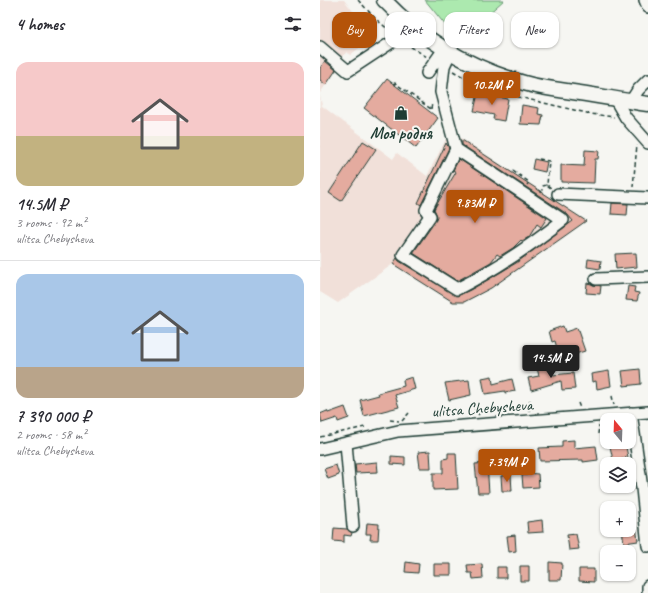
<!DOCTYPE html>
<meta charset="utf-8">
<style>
body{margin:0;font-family:Caveat,sans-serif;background:#f7f7f7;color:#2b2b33;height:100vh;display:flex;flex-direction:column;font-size:15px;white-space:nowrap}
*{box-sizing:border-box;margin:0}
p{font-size:13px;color:#7c7c81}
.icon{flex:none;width:22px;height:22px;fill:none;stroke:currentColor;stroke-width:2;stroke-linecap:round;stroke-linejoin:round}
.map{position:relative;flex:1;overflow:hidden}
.sheet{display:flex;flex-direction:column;background:#fff;width:320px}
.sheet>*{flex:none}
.hud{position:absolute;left:12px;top:12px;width:256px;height:36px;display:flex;gap:8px}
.needle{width:26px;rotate:341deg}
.buttons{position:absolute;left:280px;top:413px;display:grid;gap:8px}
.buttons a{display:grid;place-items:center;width:36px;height:36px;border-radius:8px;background:#fff;box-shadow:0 1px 3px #0004;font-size:20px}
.price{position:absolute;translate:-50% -34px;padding:0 9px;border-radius:4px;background:#b45309;color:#fff;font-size:13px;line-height:26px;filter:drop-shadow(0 1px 2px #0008)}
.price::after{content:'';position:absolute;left:50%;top:24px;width:12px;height:9px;margin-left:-6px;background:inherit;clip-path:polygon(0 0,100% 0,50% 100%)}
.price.on{background:#222;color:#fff}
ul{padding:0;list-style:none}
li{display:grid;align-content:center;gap:8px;height:212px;padding:0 16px}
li+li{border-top:1px solid #e1e1e2}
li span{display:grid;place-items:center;height:124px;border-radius:12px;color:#555}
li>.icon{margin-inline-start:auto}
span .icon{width:72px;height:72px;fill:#fffc;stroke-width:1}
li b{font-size:17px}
h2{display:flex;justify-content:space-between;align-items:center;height:48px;padding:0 16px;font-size:17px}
.tag{padding:0 14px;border-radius:12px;background:#fff;box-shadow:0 1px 3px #0004;font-size:14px;line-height:36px}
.tag.on{background:#b45309;color:#fff}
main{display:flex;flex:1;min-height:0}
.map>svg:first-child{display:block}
.built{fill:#f1e0d9}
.green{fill:#ace9af;stroke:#669372}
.building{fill:#e4ab9f;stroke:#1f3d34}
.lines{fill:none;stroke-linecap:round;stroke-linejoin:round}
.minor-casing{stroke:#1f3d34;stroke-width:14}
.major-casing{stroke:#1f3d34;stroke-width:17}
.path{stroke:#1f3d34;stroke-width:1.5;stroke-dasharray:4 3;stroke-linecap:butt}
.minor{stroke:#f6f6f2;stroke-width:11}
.major{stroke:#f6f6f2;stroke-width:14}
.labels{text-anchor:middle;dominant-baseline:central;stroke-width:4;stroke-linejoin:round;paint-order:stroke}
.poi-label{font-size:17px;font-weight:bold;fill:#1f3d34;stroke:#f6f6f2}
.street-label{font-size:17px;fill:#1f3d34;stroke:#f6f6f2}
</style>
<main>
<section class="sheet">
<h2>4 homes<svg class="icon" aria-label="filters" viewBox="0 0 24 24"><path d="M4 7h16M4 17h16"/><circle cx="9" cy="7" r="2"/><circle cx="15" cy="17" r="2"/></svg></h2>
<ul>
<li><span style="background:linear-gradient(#f6c9c9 60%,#c2b280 0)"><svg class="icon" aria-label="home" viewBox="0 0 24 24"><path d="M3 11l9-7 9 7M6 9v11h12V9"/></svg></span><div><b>14.5M ₽</b><p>3 rooms · 92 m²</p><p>ulitsa Chebysheva</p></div></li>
<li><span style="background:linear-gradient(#a9c7e8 75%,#b9a48a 0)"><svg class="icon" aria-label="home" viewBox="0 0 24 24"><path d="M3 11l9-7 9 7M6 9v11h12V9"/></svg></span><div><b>7 390 000 ₽</b><p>2 rooms · 58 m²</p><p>ulitsa Chebysheva</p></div></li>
</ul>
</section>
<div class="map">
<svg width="328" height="593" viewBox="0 0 328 593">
<rect width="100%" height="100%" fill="#f6f6f2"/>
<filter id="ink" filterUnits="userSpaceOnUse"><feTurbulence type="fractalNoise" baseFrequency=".025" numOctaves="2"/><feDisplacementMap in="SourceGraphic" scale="8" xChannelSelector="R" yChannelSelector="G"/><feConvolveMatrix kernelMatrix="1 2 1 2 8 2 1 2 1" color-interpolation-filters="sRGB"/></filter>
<g filter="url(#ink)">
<path class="built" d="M0,0H24L54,37L30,55L27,52L20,58L13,66L17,69L0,93Z
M0,96L2,106L73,159L77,153L107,176L130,131L266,221L171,288L144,302H133L73,264L18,303L0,292Z"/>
<path class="green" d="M105,0H184L150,30L135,37Z"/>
<path class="building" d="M5,61L16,70L6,85L0,80V68Z
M67,79L118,118L96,148L44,108Z
M158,93L188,99L184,121L173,119L174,115L154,111Z
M202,105L219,108L218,114L223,115L221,125L200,124Z
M142,140L266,221L171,288L144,302H133L73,264L77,258L79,261L137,296L150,290L196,263L253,221L247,214L142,145Z
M43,141L56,149L21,201L9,193Z
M126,143L129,148L101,205L98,203Z
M265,150L279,151L278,159H275L274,183L241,182V165L264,166Z
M139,159L227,218L221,227L217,224L209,237L202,241L201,240L193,248L180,256L177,254L171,262L137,281L93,253L116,220L117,216L114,209L136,172L133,170Z
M214,159L227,162L225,172L212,169Z
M292,203L308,204L307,215L291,214Z
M316,253L317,267L296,269L295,254Z
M268,259L281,261L280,269L267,267Z
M267,283L281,286L280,294L266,293Z
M308,286L315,287L314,292L319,293L317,301L306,300Z
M243,326L245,332L257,328L265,351L255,354L253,347L238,352L235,341L232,342L229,331Z
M229,364L232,375L253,373L255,389L242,390L241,381L211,390L208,378L219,376L217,368Z
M320,369L321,384L304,386L302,371Z
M289,371L291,386L277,389L276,381L272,382L271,374Z
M172,376L173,384L192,379L195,391L185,393V391L165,394L162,378Z
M92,377L95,389L75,395L79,407L44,416L40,400L59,395L58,393L84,386L83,380Z
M149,380L151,395L129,400L125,383Z
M25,407L29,418L18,422L17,418L2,423L0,414L7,411L8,413Z
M254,440V448L276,446L278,460L263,462V460L220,461L219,448L242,447V441Z
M289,442H305L308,457L293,460Z
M110,451L111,468H100L98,452Z
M128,453H136L138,489L113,490V473H123V459L128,458Z
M71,456L85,457V465L71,464Z
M57,462L58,472L36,473L35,464Z
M167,463L169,493H158L155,464Z
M16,465L19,475L8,479L4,469Z
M206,473L218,474L219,487L203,488L202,475H207Z
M191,475L192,491H182L181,476Z
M222,520L223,532L208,533L207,522Z
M47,523L59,524L58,540H50L51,534H46Z
M316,526L318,541L304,543L302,530H309V527Z
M14,528L27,529L32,533L31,536L24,535V542L13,541Z
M256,534L259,549L249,550L247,535Z
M195,535L196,551L189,552L187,536Z
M86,562L99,564L98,573L85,572Z
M229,562L242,563L241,580H229Z
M114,564H131V575H114Z
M162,564L163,578L153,579L152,573H148L147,565Z
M200,566H209V581H200Z
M177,567H186V578H177Z
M259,569H274V582L259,581Z"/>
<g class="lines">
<defs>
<path id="minor" d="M325,0L328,7
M0,47L28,71L78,38L91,25
M130,53L124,66L121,92L136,149L243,220C210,246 175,270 137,289L83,255L110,216L106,210L136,149
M107,73L124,49
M295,99L306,118L328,143
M311,101L318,90L328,80
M238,194L328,198
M276,279L328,277
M311,413L322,488L328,546
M26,443L33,526
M0,449L78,431L328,412
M328,593V586"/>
<path id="major" d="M64,0C102,40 151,68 204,83C218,87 232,89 246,91C274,95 301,100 328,104"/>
</defs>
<use href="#minor" class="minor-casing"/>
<use href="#major" class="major-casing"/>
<path class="path" d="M38,0L56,19L71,32
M85,43L107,57
M133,71L152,82L173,91L271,114L294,117
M73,84L75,83L111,109
M111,109L112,103
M219,159L229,161L227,185L232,189
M193,171L209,182L207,185
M313,187L317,145
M221,193L223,186L227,185
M292,396L294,405
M258,403L260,408
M153,406L159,415
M209,411L210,397
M70,420L79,421
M82,421L89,413
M278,434L279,426
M0,437L45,427L46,429"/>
<use href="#minor" class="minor"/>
<use href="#major" class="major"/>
</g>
</g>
<defs>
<symbol id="shop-bare" viewBox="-9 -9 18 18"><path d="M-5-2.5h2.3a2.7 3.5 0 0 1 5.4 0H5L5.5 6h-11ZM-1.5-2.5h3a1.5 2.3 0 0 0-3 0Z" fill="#1f3d34" stroke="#f6f6f2" stroke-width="2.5" paint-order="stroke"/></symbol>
</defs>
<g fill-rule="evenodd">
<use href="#shop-bare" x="71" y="103" width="20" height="20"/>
</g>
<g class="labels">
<g class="poi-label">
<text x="81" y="133">Моя родня</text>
</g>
<g class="street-label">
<text transform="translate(162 408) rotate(-4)">ulitsa Chebysheva</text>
</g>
</g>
</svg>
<div class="buttons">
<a><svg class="needle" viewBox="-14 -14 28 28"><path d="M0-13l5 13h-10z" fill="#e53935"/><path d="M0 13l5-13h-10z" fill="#7c7c81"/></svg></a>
<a><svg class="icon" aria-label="layers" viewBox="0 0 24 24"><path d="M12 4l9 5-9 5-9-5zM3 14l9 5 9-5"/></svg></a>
<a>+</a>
<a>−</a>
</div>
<b class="price" style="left:172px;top:106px">10.2M ₽</b>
<b class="price" style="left:155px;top:224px">9.83M ₽</b>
<b class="price on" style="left:231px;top:379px">14.5M ₽</b>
<b class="price" style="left:187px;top:483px">7.39M ₽</b>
<div class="hud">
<a class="tag on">Buy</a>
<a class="tag">Rent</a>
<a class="tag">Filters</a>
<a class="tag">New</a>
</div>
</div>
</main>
